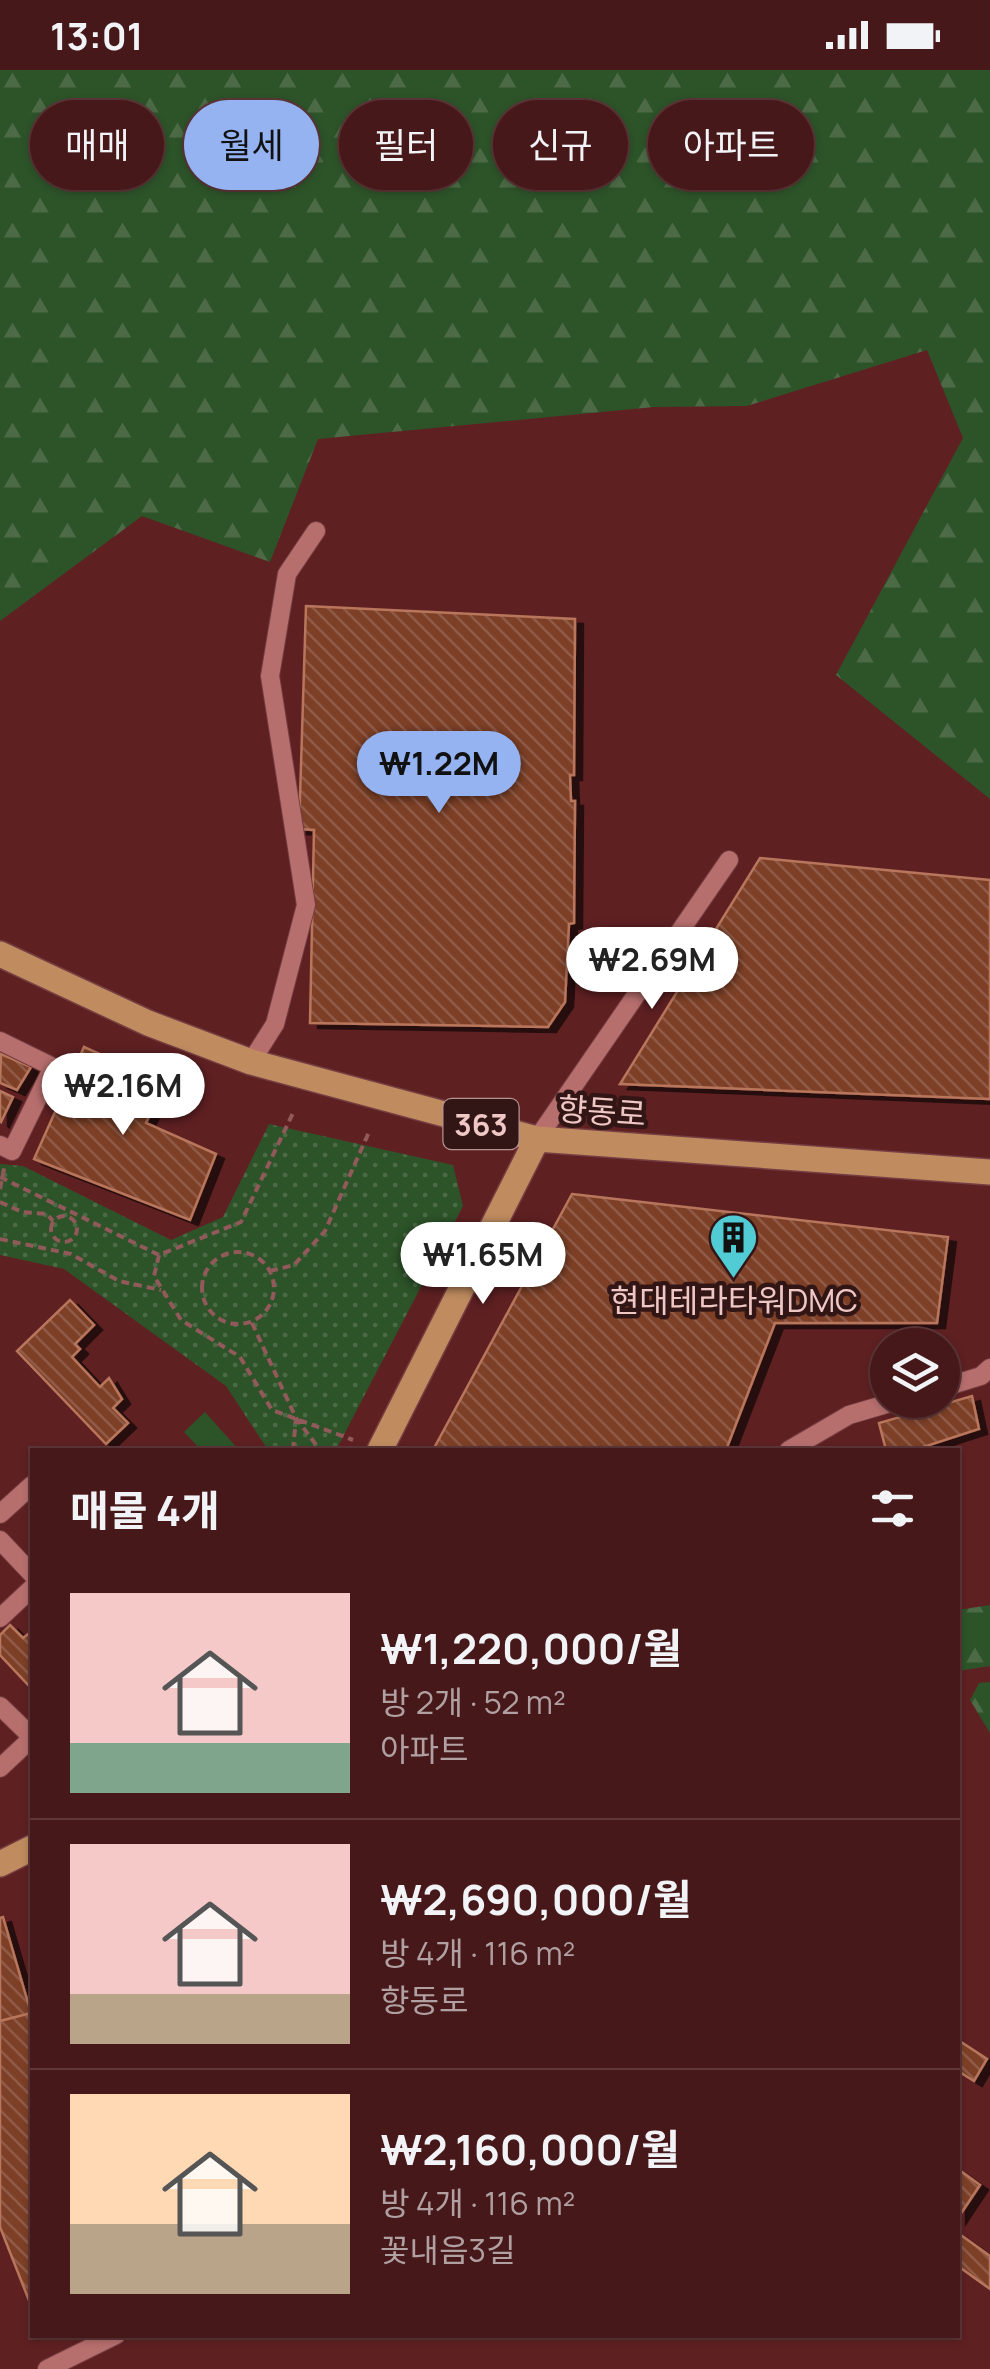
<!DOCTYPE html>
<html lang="ko">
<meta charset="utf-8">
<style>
body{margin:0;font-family:Manrope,"Noto Sans KR",sans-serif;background:#4e2123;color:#f1f3f6;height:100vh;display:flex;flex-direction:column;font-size:38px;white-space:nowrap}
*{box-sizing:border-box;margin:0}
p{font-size:32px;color:#b0a0a2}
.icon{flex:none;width:55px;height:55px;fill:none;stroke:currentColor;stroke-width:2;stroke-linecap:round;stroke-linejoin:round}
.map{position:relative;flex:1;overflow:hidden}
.details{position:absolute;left:30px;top:1378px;width:930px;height:890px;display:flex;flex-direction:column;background:#47181a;border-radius:0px;box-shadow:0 2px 8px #0004,0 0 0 2px #5f3739}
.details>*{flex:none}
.guide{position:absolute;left:30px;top:30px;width:930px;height:90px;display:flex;gap:20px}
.tools{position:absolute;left:870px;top:1258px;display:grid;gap:20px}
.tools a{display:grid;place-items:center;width:90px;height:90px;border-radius:50%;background:#47181a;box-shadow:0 2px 8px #0004,0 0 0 2px #5f3739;font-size:50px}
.price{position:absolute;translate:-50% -85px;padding:0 22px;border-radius:35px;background:#fff;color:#222;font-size:32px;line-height:65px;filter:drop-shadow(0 2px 5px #0008)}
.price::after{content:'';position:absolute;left:50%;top:60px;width:30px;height:22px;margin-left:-15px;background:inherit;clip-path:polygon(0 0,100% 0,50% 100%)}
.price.active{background:#95b2f1;color:#111}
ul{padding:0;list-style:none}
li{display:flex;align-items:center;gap:30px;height:250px;padding:0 40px}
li+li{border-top:2px solid #5f3739}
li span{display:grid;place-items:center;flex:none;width:280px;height:200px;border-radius:0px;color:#555}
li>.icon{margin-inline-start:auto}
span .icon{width:120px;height:120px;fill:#fffc;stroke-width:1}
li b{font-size:42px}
h2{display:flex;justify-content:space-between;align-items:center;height:120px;padding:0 40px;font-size:42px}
.pill{padding:0 35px;border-radius:45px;background:#47181a;box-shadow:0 2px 8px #0004,0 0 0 2px #5f3739;font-size:35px;line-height:90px}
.pill.active{background:#95b2f1;color:#111}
.status{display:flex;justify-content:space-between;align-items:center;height:70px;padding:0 50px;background:#47181a;direction:ltr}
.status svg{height:28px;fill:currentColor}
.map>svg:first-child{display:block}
.green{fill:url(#green-dots)}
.forest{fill:url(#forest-firs)}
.pitch{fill:#2d5329}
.building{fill:url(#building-back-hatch);stroke:#b8765c;stroke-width:2.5;filter:url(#shadow)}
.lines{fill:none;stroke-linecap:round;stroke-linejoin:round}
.minor-casing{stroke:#753e42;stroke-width:20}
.major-casing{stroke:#753e42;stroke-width:28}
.path{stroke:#91595a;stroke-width:4;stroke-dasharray:8 5;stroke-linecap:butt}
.minor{stroke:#b76f6e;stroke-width:18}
.major{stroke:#bf8b5f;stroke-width:25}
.labels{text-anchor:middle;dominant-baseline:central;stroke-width:9;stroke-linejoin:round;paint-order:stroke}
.shield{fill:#321616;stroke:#b69290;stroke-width:2.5}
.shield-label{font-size:30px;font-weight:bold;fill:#efc7c4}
.street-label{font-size:32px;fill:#efc7c4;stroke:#321616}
.poi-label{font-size:32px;fill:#efc7c4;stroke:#321616}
</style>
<div class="status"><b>13:01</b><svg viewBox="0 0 49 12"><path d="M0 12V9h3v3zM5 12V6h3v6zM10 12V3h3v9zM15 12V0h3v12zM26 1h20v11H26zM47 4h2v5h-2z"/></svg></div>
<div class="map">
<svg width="990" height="2299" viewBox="0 0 990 2299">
<defs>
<pattern id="green-dots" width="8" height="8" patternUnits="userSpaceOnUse" patternTransform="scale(2.5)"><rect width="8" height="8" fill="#2d5329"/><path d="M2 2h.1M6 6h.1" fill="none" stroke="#4c6a46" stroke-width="1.8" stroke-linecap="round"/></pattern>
<pattern id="forest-firs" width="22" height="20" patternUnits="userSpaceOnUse" patternTransform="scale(2.5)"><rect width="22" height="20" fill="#2d5329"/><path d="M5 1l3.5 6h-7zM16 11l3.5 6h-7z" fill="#4c6a46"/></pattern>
<pattern id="building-back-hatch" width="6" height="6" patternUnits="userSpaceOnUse" patternTransform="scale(2.5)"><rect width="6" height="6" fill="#7d4028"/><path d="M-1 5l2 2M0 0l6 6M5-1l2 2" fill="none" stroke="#905a46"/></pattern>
<filter id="shadow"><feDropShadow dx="8" dy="5" stdDeviation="0" flood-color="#0009"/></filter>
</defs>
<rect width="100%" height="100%" fill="#5f2022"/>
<path class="green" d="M269,1054L453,1095L463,1136L336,1380H268L226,1316L64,1199L0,1185V1094L23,1096L171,1170L223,1147Z"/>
<path class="forest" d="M0,0H990V729L836,605L963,368L927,280L747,336L654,337L318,369L270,492L142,446L0,551Z
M990,1535V1596L958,1601V1540Z
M990,1612V1663L970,1630L979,1613Z"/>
<path class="pitch" d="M205,1342L238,1379L237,1380H201L184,1362Z"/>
<path class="building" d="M306,536L575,549L574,705H570L571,731H575L574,853L569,854L565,932L548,957L310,953L314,760L299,759Z
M760,788L990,810V1029L620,1014Z
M84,977L165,1013L146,1053L216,1084L190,1150L34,1089Z
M1,984L31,997L17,1020L0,1013Z
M0,1021L13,1027L1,1052L0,1051Z
M572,1124L948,1167L937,1253H775L726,1380H433Z
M70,1230L94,1255L75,1274L80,1279L72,1287L100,1317L109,1308L122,1329L113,1338L128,1353L106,1374L17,1281Z
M972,1326L979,1359L914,1380H886L879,1353Z
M10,1555L23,1568L32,1561V1619L0,1585V1565Z
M3,1847L31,1943L0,1951V1848Z
M31,1943L32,1946V2238L0,2157V1951Z
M958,1970L987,1989L974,2011L958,2001Z
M958,2099L980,2115L958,2148Z
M958,2163L990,2186V2219L958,2196Z"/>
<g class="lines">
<defs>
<path id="minor" d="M0,971L53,997L12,1081L0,1075
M251,992L275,954L306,835L270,606L287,504L316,461
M537,1069L729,790
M942,1318L981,1306L990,1298
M789,1380L849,1345L900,1330
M0,1444L32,1415
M0,1470L32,1504
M0,1548L32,1518
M0,1636L32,1667
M0,1698L32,1668
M47,2299L116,2265"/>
<path id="major" d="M0,884L148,953L251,992L537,1069L990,1102
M380,1380L537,1069
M0,1794L32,1778"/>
</defs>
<use href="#minor" class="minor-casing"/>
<use href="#major" class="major-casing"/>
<path class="path" d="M0,1107L159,1185L241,1152L293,1043
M0,1119L5,1094
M0,1132L22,1142L47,1144L53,1151
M51 1159a13 13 0 1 1 26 0a13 13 0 1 1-26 0Z
M0,1169L71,1184L119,1211L161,1220
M202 1218a36 36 0 1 1 72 0a36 36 0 1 1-72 0Z
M159,1185L154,1206L181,1250L240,1287L272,1340L353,1370
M270,1201L294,1195L325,1161L369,1062
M252,1253L296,1348L320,1380
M293,1380L296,1348"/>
<use href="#minor" class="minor"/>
<use href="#major" class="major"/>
</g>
<defs>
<symbol id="building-pin" viewBox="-11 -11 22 30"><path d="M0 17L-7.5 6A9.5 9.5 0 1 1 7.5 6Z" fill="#51ccd4" stroke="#321616"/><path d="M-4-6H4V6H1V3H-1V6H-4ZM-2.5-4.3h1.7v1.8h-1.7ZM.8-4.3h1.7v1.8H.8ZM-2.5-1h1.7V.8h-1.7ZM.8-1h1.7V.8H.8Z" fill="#111"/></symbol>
</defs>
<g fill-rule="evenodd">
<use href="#building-pin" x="706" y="1140" width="55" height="75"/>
</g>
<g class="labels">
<rect class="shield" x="443.5" y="1029" width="75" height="50" rx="8"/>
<g class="shield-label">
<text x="481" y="1054">363</text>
</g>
<g class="street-label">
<text transform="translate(602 1041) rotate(4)">향동로</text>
</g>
<g class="poi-label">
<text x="734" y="1230">현대테라타워DMC</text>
</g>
</g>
</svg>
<div class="tools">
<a><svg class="icon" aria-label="layers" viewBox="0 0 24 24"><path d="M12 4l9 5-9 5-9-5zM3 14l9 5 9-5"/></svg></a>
</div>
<b class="price active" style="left:439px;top:746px">₩1.22M</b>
<b class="price" style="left:652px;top:942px">₩2.69M</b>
<b class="price" style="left:123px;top:1068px">₩2.16M</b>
<b class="price" style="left:483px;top:1237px">₩1.65M</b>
<div class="guide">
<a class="pill">매매</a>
<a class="pill active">월세</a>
<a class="pill">필터</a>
<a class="pill">신규</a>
<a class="pill">아파트</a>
</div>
<section class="details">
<h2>매물 4개<svg class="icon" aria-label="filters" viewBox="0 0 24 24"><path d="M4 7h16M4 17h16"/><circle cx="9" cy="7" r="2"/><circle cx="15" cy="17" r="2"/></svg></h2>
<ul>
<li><span style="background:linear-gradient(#f6c9c9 75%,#7fa58c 0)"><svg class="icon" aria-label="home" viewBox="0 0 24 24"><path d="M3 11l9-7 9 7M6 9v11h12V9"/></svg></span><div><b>₩1,220,000/월</b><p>방 2개 · 52 m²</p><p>아파트</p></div></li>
<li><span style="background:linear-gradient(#f6c9c9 75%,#b9a48a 0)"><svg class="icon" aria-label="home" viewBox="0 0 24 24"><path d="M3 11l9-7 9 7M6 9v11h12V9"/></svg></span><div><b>₩2,690,000/월</b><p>방 4개 · 116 m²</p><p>향동로</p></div></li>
<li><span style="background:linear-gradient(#ffd9b3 65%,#b9a48a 0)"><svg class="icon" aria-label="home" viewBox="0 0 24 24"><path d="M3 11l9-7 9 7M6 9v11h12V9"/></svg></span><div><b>₩2,160,000/월</b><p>방 4개 · 116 m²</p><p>꽃내음3길</p></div></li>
</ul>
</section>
</div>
